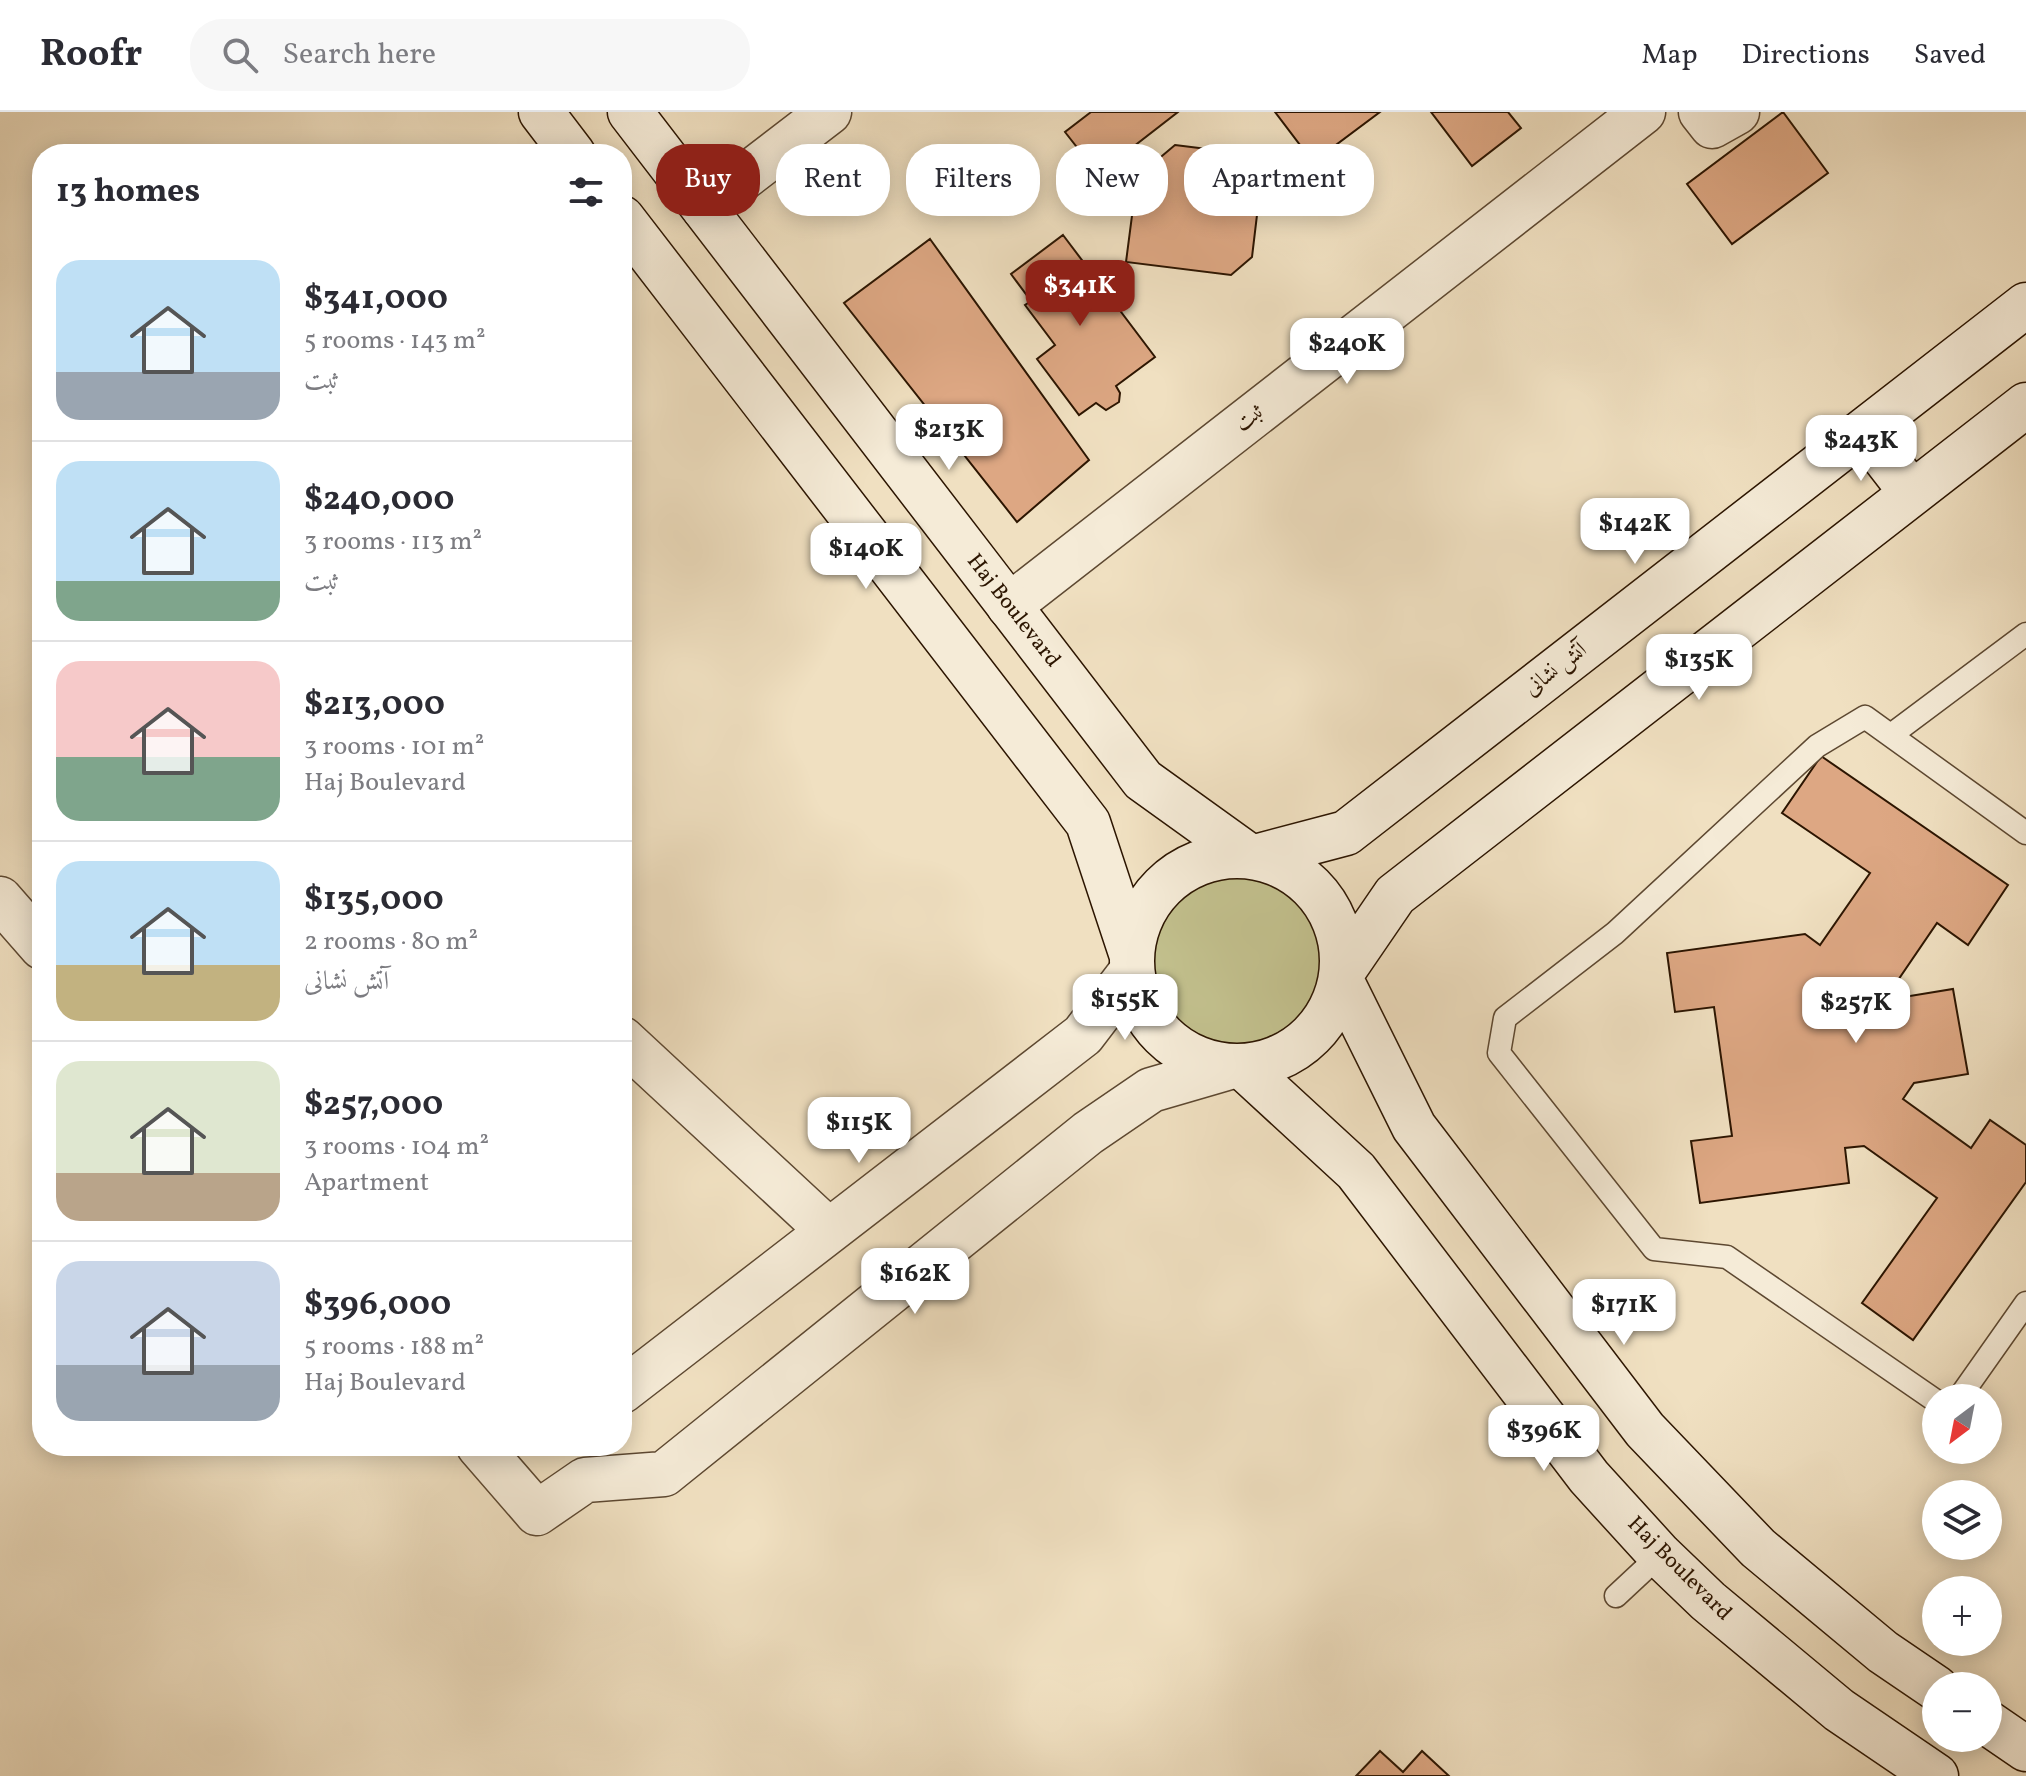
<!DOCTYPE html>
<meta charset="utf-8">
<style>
body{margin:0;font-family:Vollkorn,Amiri,serif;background:#f7f7f7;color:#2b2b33;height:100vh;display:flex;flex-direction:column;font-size:30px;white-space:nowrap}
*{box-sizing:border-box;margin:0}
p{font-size:26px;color:#7c7c81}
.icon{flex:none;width:44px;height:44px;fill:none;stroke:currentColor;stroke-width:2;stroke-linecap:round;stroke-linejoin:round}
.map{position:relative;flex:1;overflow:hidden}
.panel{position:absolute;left:32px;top:32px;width:600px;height:1312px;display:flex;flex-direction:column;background:#fff;border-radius:32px;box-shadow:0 4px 20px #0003}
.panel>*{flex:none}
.hud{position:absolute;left:656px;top:32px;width:760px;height:72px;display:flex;gap:16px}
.needle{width:52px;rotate:212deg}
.buttons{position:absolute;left:1922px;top:1272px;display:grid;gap:16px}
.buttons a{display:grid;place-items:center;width:80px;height:80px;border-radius:50%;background:#fff;box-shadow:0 4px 20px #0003;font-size:40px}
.price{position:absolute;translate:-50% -68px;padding:0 18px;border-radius:16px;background:#fff;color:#222;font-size:26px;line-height:52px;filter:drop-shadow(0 2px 4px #0008)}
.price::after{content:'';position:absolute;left:50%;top:48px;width:24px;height:18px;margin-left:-12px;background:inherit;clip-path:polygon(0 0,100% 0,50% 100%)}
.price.selected{background:#8f2418;color:#fff}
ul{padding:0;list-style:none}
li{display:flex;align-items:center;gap:24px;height:200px;padding:0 24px}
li+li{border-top:2px solid #e1e1e2}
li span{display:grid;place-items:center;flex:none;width:224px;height:160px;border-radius:24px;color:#555}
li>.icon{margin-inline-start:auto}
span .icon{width:96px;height:96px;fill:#fffc;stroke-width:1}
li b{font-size:34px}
h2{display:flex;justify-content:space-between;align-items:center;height:96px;padding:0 24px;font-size:34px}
.chip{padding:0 28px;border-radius:32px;background:#fff;box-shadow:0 4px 20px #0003;font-size:28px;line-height:72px}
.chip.selected{background:#8f2418;color:#fff}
header{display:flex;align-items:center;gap:48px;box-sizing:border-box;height:112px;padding:0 40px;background:#fff;border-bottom:2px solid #e1e1e2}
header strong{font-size:38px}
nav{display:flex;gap:44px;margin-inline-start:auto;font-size:28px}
.search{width:560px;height:72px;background:#f7f7f7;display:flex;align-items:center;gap:20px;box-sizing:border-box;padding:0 28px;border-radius:32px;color:#7c7c81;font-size:30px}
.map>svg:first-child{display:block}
.green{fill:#c2c08d;stroke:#776a47;stroke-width:2}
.building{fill:#dda783;stroke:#2c1501;stroke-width:2}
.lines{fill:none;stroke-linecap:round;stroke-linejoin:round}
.lane-casing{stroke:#5d4831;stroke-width:25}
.street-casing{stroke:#5d4831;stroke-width:47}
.secondary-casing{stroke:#2c1501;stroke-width:47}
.lane{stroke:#f5ebd7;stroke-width:22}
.street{stroke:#f5ebd7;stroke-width:44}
.secondary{stroke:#f5ebd7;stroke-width:44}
.labels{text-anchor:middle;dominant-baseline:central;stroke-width:6;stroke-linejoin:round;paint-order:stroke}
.street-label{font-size:22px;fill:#2c1501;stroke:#f5ebd7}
</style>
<header>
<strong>Roofr</strong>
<div class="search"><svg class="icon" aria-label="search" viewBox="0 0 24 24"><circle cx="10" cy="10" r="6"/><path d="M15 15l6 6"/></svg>Search here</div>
<nav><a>Map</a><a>Directions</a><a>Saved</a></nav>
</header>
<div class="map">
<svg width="2026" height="1664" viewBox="0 0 2026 1664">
<rect width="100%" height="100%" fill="#f0e0c1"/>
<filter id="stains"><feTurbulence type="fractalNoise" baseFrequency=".0025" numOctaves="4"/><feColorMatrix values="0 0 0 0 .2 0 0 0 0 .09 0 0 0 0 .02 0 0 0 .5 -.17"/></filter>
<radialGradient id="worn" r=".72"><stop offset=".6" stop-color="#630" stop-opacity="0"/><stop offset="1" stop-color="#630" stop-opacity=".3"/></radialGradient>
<path class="green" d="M1145 851a92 92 0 1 1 184 0a92 92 0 1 1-184 0Z"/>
<path class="building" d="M1091,0H1178L1098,62L1065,20Z
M1275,0H1380L1313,50Z
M1431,0H1508L1521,16L1472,54Z
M1783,0L1828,61L1732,132L1687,72Z
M1175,33L1264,44L1252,145L1231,163L1126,150L1137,65Z
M1063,123L1155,245L1116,274L1120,281L1119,290L1106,298L1096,291L1079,303L1037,247L1055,233L1025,193L1031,189L1011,162Z
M930,127L1089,348L1017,410L844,191Z
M1821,644L2008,773L1968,833L1937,811L1892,877L1904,885L1953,877L1968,962L1914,971L1903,987L1971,1036L1990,1008L2026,1033V1070L1913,1228L1862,1191L1937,1086L1864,1034L1845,1036L1849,1071L1700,1091L1691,1029L1732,1024L1714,895L1675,900L1667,841L1805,822L1820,833L1870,761L1782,701Z
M1380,1639L1403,1660L1422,1639L1449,1664H1356Z"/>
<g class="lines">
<defs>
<path id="lane" d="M1891,623L2026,522
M1959,1286L2026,1191
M1936,1289L1727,1145L1654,1137L1499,941L1505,906L1615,821L1817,634L1865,605L2026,721
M1616,1484L1660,1443"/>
<path id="street" d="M1701,0L1712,14L1737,0
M704,96L829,0
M1009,494L1643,0
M0,787L42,835
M622,927L829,1119
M622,1279L1083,923L1131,860
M479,1334L537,1401L585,1368L664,1362L1088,1021L1151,978L1230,955"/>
<path id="secondary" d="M541,0L573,42
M630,0L1143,668L1246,742
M622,106L1088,711L1131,841
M1864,319L1912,381
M1132 849a105 105 0 1 1 210 0a105 105 0 1 1-210 0Z
M1259,744L1346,721L2026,193
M1343,859L1395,783L2026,293
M1342,870L1414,1015L1645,1318L1758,1436L1883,1540L1936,1576
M1243,955L1356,1059L1589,1365L1660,1443L1708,1489L1839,1598L1936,1664
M1988,1611L2026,1637"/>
</defs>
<use href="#lane" class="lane-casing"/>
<use href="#street" class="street-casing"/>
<use href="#secondary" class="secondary-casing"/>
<use href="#lane" class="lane"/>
<use href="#street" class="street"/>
<use href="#secondary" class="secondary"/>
</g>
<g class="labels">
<g class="street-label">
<text transform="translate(1250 306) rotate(-38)">ثبت</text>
<text transform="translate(1013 499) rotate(52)">Haj Boulevard</text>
<text transform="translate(1556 558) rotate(-38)">آتش نشانی</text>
<text transform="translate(1679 1457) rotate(45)">Haj Boulevard</text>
</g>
</g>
<rect width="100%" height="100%" filter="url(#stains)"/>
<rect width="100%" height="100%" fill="url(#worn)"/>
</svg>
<div class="buttons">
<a><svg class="needle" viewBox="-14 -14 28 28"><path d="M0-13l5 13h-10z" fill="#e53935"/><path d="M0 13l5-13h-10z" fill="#7c7c81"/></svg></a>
<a><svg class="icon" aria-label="layers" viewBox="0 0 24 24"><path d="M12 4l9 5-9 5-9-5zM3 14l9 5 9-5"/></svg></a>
<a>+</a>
<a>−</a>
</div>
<b class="price selected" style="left:1080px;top:216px">$341K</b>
<b class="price" style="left:1347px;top:274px">$240K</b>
<b class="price" style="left:949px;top:360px">$213K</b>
<b class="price" style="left:1861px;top:371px">$243K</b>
<b class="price" style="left:1635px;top:454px">$142K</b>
<b class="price" style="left:866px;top:479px">$140K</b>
<b class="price" style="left:1699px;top:590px">$135K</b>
<b class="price" style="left:1125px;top:930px">$155K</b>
<b class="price" style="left:1856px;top:933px">$257K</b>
<b class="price" style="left:859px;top:1053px">$115K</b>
<b class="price" style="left:915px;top:1204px">$162K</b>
<b class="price" style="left:1624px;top:1235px">$171K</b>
<b class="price" style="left:1544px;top:1361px">$396K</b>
<div class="hud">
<a class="chip selected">Buy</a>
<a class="chip">Rent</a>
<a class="chip">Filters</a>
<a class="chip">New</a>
<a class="chip">Apartment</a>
</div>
<section class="panel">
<h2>13 homes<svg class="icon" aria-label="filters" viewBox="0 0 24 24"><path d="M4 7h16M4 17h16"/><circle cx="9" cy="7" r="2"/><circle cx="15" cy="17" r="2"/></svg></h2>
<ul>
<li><span style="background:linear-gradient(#bfe0f5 70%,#9aa5b1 0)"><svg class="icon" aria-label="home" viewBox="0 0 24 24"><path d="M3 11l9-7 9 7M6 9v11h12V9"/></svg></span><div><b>$341,000</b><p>5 rooms · 143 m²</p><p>ثبت</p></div></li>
<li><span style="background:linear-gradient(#bfe0f5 75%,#7fa58c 0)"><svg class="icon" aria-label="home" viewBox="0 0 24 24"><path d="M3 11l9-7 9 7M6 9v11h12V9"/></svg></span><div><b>$240,000</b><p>3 rooms · 113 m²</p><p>ثبت</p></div></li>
<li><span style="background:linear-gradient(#f6c9c9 60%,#7fa58c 0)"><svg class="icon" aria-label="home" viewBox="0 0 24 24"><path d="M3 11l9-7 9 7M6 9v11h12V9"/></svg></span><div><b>$213,000</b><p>3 rooms · 101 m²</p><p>Haj Boulevard</p></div></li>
<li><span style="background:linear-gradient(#bfe0f5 65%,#c2b280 0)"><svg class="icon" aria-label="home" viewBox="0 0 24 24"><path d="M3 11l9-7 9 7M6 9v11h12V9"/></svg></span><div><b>$135,000</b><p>2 rooms · 80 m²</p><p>آتش نشانی</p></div></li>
<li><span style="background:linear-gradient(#dfe7d0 70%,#b9a48a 0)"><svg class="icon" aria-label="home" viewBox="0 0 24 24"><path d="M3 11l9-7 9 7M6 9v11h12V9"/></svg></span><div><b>$257,000</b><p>3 rooms · 104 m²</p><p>Apartment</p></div></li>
<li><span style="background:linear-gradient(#c9d6e8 65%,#9aa5b1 0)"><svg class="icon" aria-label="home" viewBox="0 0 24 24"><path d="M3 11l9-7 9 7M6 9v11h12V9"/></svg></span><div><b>$396,000</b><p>5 rooms · 188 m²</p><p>Haj Boulevard</p></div></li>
</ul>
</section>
</div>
